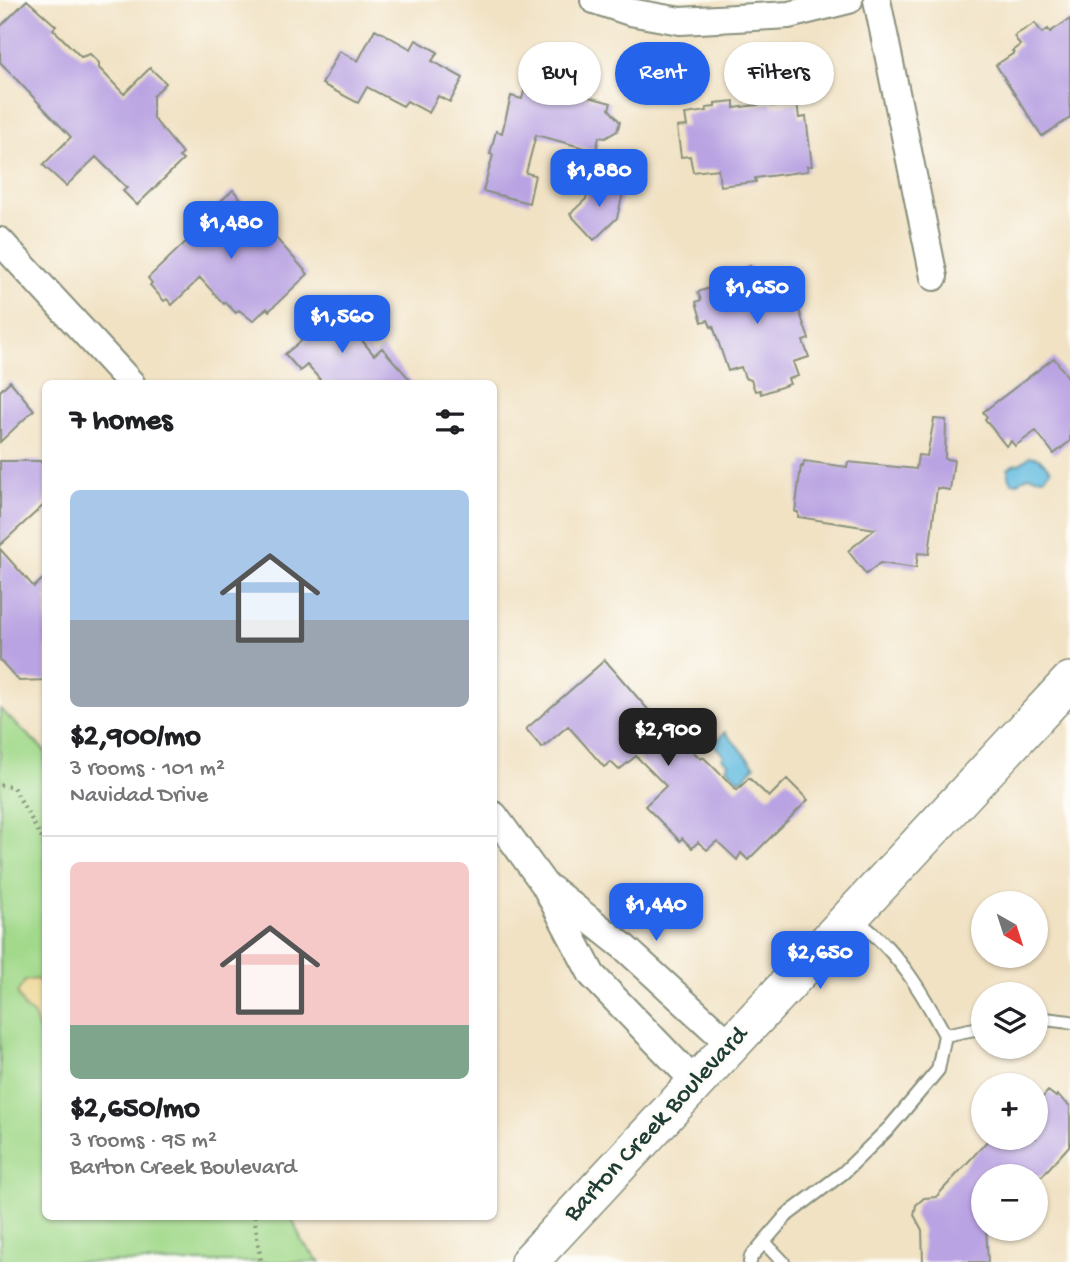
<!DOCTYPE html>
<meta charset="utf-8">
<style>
body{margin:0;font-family:"Gochi Hand",sans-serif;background:#f2f2f2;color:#202124;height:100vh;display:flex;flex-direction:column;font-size:26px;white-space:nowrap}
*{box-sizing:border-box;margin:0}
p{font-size:23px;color:#757577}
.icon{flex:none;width:38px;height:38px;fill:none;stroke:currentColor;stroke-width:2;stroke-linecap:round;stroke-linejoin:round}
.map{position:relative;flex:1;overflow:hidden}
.sheet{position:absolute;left:42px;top:380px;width:455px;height:840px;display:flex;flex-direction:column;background:#fff;border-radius:10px;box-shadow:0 2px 5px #0004}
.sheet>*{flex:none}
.top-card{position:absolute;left:518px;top:42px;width:446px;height:63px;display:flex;gap:14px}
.needle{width:46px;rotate:141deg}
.controls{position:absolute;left:971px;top:891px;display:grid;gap:14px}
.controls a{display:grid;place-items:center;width:77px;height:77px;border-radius:50%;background:#fff;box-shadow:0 2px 5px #0004;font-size:35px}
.price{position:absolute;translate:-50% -60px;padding:0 16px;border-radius:14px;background:#2563eb;color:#fff;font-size:23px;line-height:46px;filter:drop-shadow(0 2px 4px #0008)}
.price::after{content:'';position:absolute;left:50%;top:42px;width:21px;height:16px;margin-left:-10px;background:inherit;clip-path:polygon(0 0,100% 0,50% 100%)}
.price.on{background:#222;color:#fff}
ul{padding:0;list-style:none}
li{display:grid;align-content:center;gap:14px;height:371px;padding:0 28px}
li+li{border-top:2px solid #e0e0e0}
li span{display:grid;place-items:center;height:217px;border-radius:10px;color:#555}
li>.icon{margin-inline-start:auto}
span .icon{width:126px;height:126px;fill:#fffc;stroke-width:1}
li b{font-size:30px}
h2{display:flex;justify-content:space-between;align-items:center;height:84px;padding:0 28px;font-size:30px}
.tag{padding:0 24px;border-radius:32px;background:#fff;box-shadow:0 2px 5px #0004;font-size:24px;line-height:63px}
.tag.on{background:#2563eb;color:#fff}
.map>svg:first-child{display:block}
.green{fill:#a2d98b;stroke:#608b60;stroke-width:2}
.sand{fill:#eeda9e;stroke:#868c69;stroke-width:2}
.water{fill:#63bce0;stroke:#417c8a;stroke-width:2}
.building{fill:#b9a3e2}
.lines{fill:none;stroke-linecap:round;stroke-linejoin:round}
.lane-casing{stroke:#88907c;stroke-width:16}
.street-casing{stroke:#88907c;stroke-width:30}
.secondary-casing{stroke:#88907c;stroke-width:40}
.path{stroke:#88907c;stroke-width:4.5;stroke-dasharray:2 5;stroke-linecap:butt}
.lane{stroke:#fff;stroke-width:12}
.street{stroke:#fff;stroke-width:26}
.secondary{stroke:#fff;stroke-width:37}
.labels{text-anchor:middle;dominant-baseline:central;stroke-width:6;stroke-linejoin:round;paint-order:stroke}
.street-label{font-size:26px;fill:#1f3d34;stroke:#fdfcf7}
</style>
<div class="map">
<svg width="1070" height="1262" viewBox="0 0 1070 1262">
<rect width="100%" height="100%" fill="#fdfcf7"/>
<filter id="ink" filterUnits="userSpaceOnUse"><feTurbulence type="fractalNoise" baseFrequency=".0143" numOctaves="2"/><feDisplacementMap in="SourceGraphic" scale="14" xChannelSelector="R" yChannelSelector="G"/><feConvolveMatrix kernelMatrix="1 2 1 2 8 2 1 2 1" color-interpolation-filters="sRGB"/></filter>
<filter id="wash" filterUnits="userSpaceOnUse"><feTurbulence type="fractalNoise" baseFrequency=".00686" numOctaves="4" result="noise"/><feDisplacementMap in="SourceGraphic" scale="28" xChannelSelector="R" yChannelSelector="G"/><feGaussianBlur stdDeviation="1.57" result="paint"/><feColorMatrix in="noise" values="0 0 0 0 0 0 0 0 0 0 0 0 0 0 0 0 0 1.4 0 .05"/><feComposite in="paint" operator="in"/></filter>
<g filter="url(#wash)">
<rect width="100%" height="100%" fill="#f1e2c4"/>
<path class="green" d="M0,709L45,751L46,1216H291L302,1242L320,1262H0Z"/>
<path class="sand" d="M36,979L45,985V1040L42,1037L33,1014L25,1009L17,993L25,981Z"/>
<path class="water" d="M1030,456L1039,458L1051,470L1044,478C1025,477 1034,472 1017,483L1012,482L1008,476V469L1013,465L1021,463Z
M725,732L755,766L740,781L726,767L729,764L722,758L724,755L713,744Z"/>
<g id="blocks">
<path class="building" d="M27,0L56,26L53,29L81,57L90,54L99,63V68L124,94L150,68L166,83L153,96V118L183,154L179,157L183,160L137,205L123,191L127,188L96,157L66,186L43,165L71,137L0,62V27Z
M1070,19V118L1042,136L996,65L1014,53L1012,51L1020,45L1014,36L1035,23L1042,33L1048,29L1050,32Z
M375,29L411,49L416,40L438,52L432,61L463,78L450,102L438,96L429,113L407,101L403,106L367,87L358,103L322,84L339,51L358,61Z
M528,76L587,89L585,96L611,103L609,109L620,122L617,131L605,138L599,137L596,151L536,135L526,173L535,175L529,203L483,191L493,155L490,154L496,131L502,133L511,96L522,99Z
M734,101V108L772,103V106L797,103L799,118L806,117L812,166H807L808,171L755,178L756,182L720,186L718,169L693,172L690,156L681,157L677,127L687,126L685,114L707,111L706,108L715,107V103Z
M590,181L624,189L617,218L594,240L570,214L586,199Z
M233,190L308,274L269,311L267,308L253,321L239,310L236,313L225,302L224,304L200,278L172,305L167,299L164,301L150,285L152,283L148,278L191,237L187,232Z
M750,266L755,278L784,268L809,339L803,341L809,357L793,362L798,376L788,379L790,384L761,394L760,390L755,391L751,380L745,378L741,367L728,371L713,326L711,327L708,320L702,322L696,302L701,300L698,292L721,284L719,278Z
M334,310H337L374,355L382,348L413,383H323L307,365L300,371L285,354L307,336L301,329L321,313L326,318Z
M1054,358L1070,380V441L1054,454L1036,431L1015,446L1011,441L1006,446L985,419L987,417L983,412Z
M10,381L34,410L0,442V391Z
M934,419L946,420L945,459L954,460L950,490L937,488L929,554L918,553L916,568L880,563L866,574L848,551L875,529L798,517V512H795L801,466L803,467L804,461L847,467L848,462L916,469L918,455L927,456Z
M0,461H40L46,467V503L0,545Z
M0,549L34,587L46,576V680L19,681L0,660Z
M605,660L684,751L688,747L701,759L703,757L737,790L749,778L769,797L787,779L808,800L748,860L741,853L737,860L717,841L707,850L698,842L692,848L682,838L680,841L645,806L666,786L636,756L619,770L611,762L604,767L568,726L542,748L526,729Z
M1048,1091L1056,1097L1057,1095L1070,1106V1145L1042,1176H984V1228H986L988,1262H923L922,1230L914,1215L916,1205L924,1198L936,1197L990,1138H1036V1105Z"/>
</g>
</g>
<g filter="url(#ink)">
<use href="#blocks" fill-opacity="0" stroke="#88907c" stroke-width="2"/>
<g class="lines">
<defs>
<path id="lane" d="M854,919C896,947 922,992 945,1035L984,1027
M1036,1018L1070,1022
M764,1242L783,1262
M750,1262L751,1257L787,1215L843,1173L890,1127L938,1070L945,1035"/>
<path id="street" d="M594,0L630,12L680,21L789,15L849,0
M877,0L934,277
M0,241L131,383
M494,815L544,884L592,975L696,1083
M551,889L624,947L731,1045"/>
<path id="secondary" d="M529,1262L1070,681"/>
</defs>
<use href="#lane" class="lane-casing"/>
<use href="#street" class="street-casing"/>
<use href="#secondary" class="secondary-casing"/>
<path class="path" d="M0,785L13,787L43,840L46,850
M254,1216L261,1262"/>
<use href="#lane" class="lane"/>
<use href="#street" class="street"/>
<use href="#secondary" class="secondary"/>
</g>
</g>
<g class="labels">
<g class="street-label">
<text transform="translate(657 1125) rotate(-47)">Barton Creek Boulevard</text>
</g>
</g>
</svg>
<div class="controls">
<a><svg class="needle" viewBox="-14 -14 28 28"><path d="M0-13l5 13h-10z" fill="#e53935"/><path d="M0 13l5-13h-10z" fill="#757577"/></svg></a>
<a><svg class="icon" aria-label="layers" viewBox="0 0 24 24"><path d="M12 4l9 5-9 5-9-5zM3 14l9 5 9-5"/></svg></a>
<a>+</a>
<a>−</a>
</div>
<b class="price" style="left:599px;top:209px">$1,880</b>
<b class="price" style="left:231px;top:261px">$1,480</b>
<b class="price" style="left:757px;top:326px">$1,650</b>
<b class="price" style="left:342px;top:355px">$1,560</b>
<b class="price on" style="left:668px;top:768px">$2,900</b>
<b class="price" style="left:656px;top:943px">$1,440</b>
<b class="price" style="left:820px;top:991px">$2,650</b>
<div class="top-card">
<a class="tag">Buy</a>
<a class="tag on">Rent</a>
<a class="tag">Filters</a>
</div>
<section class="sheet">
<h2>7 homes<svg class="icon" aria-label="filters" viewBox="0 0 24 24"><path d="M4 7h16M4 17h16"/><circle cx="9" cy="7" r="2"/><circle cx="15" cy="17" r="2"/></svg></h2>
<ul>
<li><span style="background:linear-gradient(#a9c7e8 60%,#9aa5b1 0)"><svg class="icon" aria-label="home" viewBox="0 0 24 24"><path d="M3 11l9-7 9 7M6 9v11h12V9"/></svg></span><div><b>$2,900/mo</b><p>3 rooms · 101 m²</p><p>Navidad Drive</p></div></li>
<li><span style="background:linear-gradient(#f6c9c9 75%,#7fa58c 0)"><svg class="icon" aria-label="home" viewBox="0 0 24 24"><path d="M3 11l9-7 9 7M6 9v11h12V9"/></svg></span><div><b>$2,650/mo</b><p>3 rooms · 95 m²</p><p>Barton Creek Boulevard</p></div></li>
</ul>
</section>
</div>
